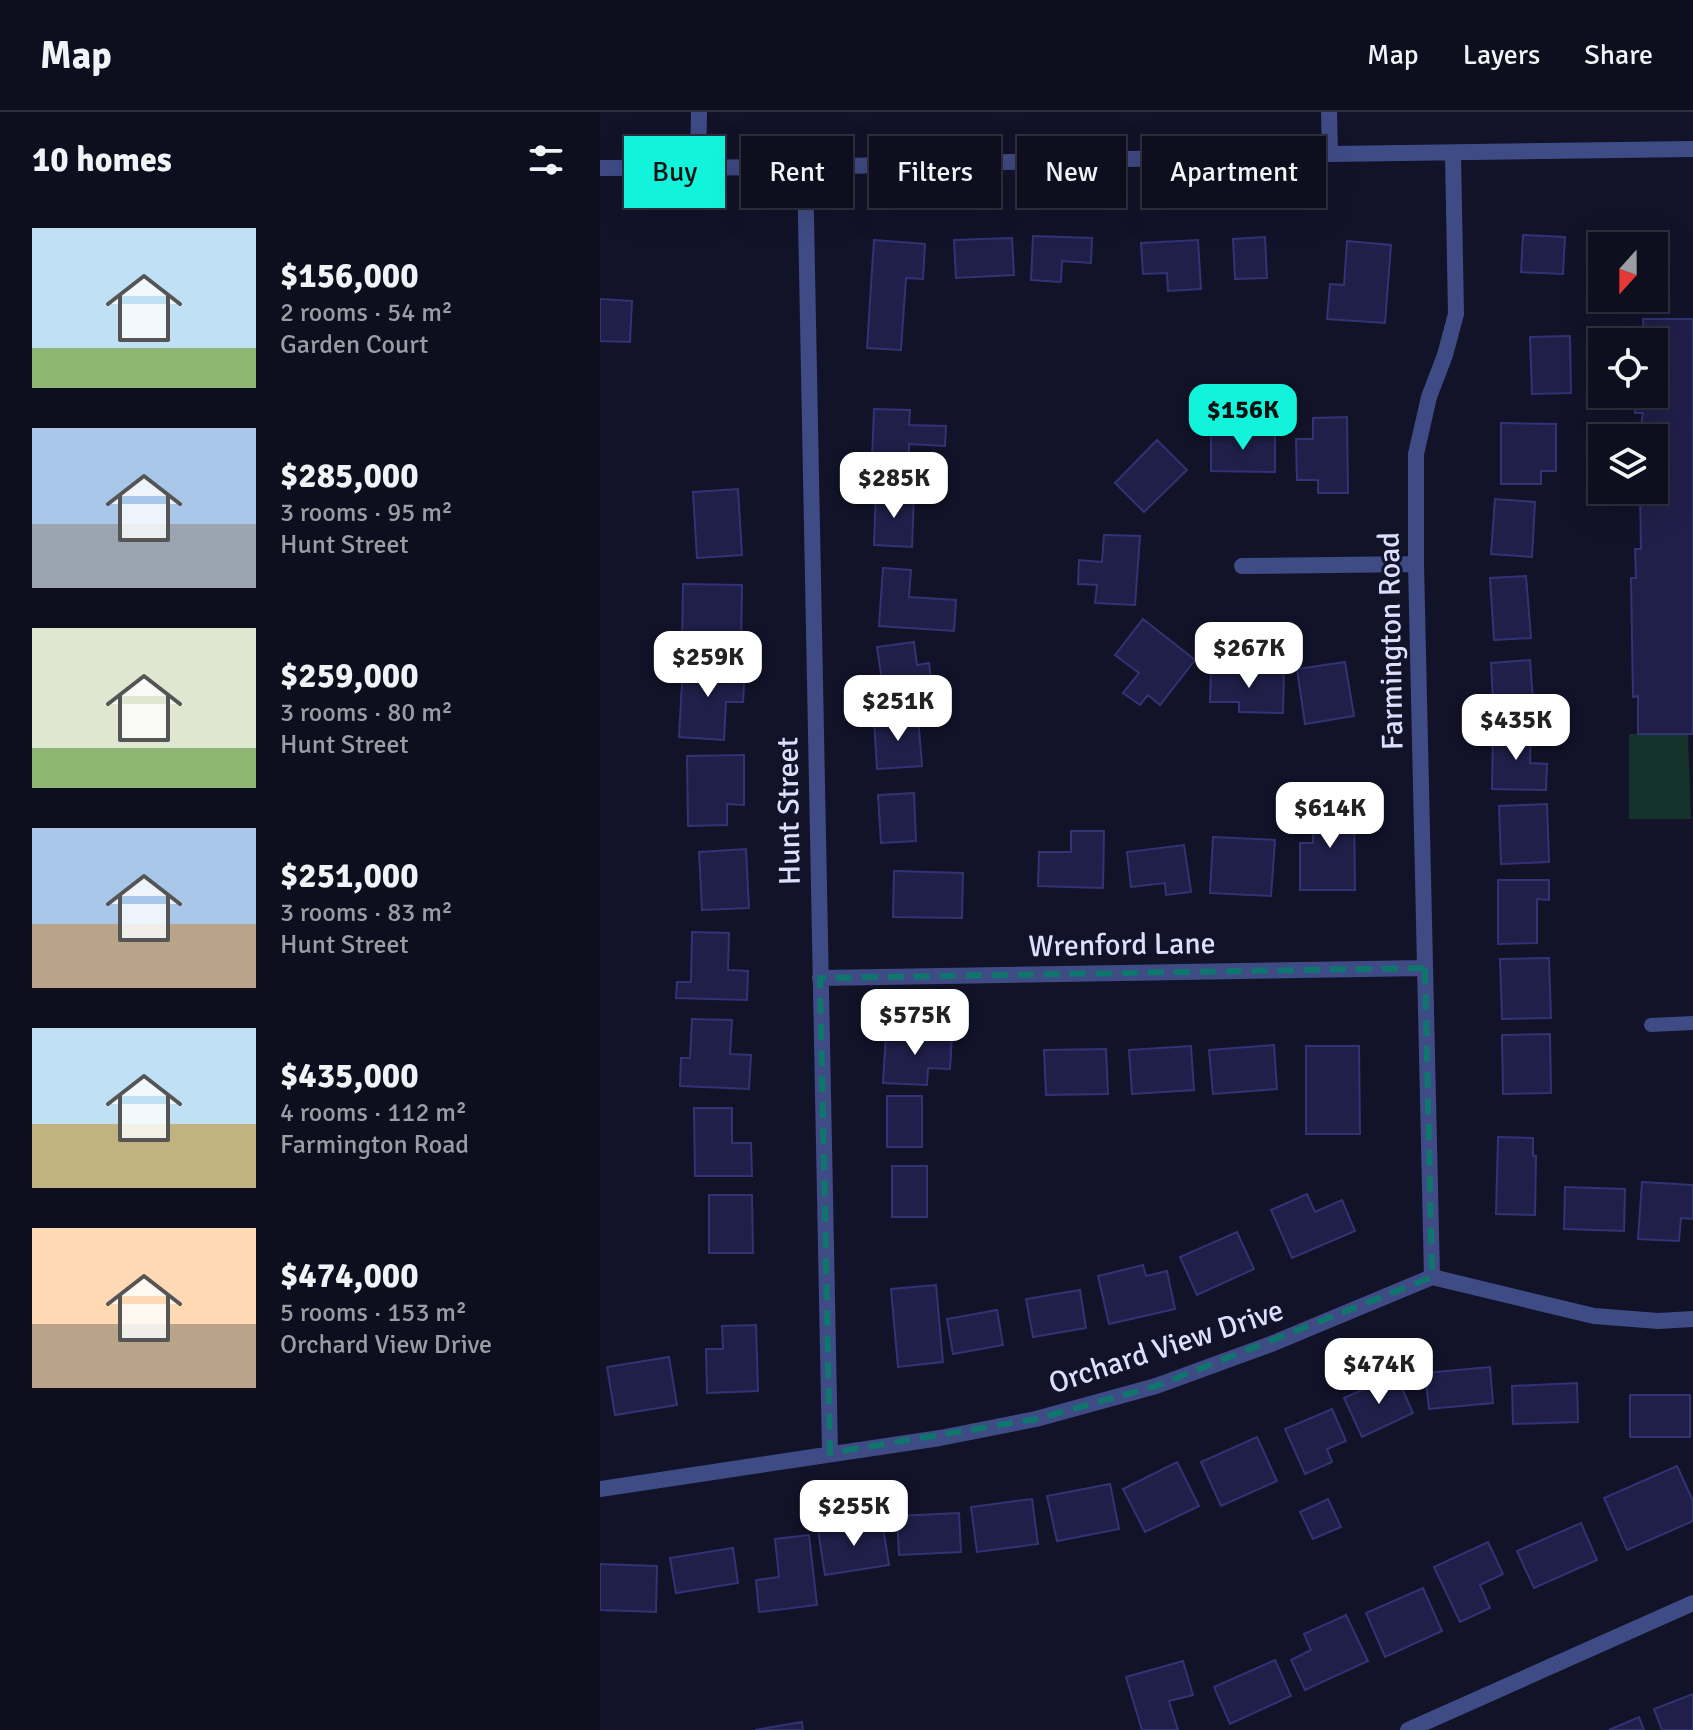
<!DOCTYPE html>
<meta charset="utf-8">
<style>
body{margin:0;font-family:Signika,sans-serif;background:#171728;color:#f1f3f6;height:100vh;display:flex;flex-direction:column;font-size:30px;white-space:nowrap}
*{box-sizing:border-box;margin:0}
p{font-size:26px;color:#9b9ca4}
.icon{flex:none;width:44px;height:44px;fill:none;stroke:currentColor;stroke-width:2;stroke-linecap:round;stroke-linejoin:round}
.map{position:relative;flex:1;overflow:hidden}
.panel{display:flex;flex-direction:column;background:#0e0e1f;width:600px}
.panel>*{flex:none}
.guide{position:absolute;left:24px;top:24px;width:760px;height:72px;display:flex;gap:16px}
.needle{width:52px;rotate:201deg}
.controls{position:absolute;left:988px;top:120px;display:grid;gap:16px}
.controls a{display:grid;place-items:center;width:80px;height:80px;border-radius:0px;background:#0e0e1f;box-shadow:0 8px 32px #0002,0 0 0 2px #2e2e3d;font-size:40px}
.price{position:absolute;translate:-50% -68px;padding:0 18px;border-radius:16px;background:#fff;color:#222;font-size:26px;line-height:52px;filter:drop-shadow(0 2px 4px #0008)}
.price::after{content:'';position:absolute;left:50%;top:48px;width:24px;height:18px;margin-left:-12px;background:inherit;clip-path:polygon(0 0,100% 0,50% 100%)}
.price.active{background:#11f4db;color:#111}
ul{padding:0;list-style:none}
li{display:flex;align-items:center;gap:24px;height:200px;padding:0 32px}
li span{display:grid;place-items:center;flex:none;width:224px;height:160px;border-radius:0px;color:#555}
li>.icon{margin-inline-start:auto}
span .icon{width:96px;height:96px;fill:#fffc;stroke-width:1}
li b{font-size:34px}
h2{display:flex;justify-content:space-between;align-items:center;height:96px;padding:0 32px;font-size:34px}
.chip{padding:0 28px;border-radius:0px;background:#0e0e1f;box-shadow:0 8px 32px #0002,0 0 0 2px #2e2e3d;font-size:28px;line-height:72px}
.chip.active{background:#11f4db;color:#111}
header{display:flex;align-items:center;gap:48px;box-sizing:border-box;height:112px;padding:0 40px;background:#0e0e1f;border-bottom:2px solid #2e2e3d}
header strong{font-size:38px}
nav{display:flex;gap:44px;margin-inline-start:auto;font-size:28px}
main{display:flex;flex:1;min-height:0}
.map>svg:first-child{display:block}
.green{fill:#15332b}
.building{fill:#1f1f49;stroke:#323374;stroke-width:2}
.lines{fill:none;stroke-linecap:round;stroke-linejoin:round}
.service{stroke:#3f4b85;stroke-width:14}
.minor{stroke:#3f4b85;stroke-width:16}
.marked{fill:none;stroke:#0f766e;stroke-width:6;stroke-dasharray:16 10;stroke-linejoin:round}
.labels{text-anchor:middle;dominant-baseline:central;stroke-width:6;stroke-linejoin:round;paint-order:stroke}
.street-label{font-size:30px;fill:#dbdffd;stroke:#121329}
</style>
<header>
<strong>Map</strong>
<nav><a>Map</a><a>Layers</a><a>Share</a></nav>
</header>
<main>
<section class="panel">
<h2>10 homes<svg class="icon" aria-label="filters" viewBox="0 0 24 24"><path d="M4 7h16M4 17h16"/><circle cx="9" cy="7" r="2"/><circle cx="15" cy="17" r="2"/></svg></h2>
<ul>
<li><span style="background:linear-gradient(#bfe0f5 75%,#8fb573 0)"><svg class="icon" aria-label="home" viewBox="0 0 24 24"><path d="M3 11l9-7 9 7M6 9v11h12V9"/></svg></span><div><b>$156,000</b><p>2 rooms · 54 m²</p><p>Garden Court</p></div></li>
<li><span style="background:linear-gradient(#a9c7e8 60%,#9aa5b1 0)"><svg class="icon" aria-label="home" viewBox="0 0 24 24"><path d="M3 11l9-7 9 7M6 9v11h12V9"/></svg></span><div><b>$285,000</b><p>3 rooms · 95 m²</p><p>Hunt Street</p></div></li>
<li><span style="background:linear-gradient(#dfe7d0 75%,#8fb573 0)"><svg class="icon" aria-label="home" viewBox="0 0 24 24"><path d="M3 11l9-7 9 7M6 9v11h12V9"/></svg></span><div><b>$259,000</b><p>3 rooms · 80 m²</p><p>Hunt Street</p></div></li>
<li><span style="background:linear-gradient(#a9c7e8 60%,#b9a48a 0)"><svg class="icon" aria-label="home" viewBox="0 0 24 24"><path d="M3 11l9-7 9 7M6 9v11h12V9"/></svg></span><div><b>$251,000</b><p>3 rooms · 83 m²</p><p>Hunt Street</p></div></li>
<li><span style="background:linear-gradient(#bfe0f5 60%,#c2b280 0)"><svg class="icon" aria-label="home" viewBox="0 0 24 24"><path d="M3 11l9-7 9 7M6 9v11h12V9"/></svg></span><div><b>$435,000</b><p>4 rooms · 112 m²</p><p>Farmington Road</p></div></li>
<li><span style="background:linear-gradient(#ffd9b3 60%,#b9a48a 0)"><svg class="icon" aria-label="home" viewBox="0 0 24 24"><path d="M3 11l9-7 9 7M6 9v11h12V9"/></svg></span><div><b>$474,000</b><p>5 rooms · 153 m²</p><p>Orchard View Drive</p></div></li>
</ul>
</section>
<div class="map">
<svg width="1093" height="1618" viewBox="0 0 1093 1618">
<rect width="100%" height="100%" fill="#121329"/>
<path class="green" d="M1029,622H1088L1091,707H1029Z"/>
<path class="building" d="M923,123L965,125L963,162L921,160Z
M433,124L492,126L491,151L462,149L461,170L431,168Z
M665,125L667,166L635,167L633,127Z
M412,126L414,163L356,166L354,128Z
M274,128L325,132L323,167L306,166L301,238L267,236Z
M598,128L601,177L568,179L567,161L543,162L541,131Z
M747,129L791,133L785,211L727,207L730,172L744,173Z
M0,187L32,189L30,230L0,229Z
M1043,207H1093V622H1038V584L1033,585L1031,466H1036L1035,437H1041L1040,378H1054V326H1039L1043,301H1035V282H1054V230H1044Z
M970,224L971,281L932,282L930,225Z
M274,297L310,298L309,313L346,314L345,334L309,332V350L272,348Z
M747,305L748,381H718V368H697L696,327H713V306Z
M901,311L956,312V359H941V372H901Z
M611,321L675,322V360L611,359Z
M557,328L587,358L544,400L515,371Z
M138,377L142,443L97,446L93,380Z
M276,380L314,382L312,435L274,433Z
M895,387L935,390L932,445L891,442Z
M504,423L540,424L535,493L495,491L497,473L478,472L479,448L502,450Z
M283,456L311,458L309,485L356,488L354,519L279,514Z
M926,464L931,526L894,528L890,466Z
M83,472L142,473L141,534L82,533Z
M543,507L595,548L560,593L548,583L540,593L523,581L539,561L515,543Z
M314,530L317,553L329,551L332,577L284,583L277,535Z
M930,548L934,603L894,605L891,551Z
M745,550L754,604L705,612L697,557Z
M83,552L145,555L143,590H126L124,628L79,625Z
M611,558L684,559L683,601L639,600V590H610Z
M318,604L322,654L277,657L274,607Z
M893,617L931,618L930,651L947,652L946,678L892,677Z
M144,643V693L127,692V713L88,714L87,644Z
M314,681L316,729L281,731L278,683Z
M712,692H754L755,778H700V731H713Z
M947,692L949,750L901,752L899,694Z
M471,719H504L503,776L438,774L439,740H471Z
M613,725L675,728L671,784L610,781Z
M584,733L591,780L566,783L565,771L531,775L527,740Z
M146,737L149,796L102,798L99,740Z
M294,759L363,761L362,806L293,805Z
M898,768H949V788L937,787V831L898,832Z
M92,820L129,821L128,858L148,859L147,888L76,886L77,870H91Z
M949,846L951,906L902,907L900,847Z
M92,907L132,908L130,942L151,943L149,977L80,974L81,946H90Z
M286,921L352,924L350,957L328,956L327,973L283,971Z
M950,922L951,981L903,982L902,923Z
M674,933L677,977L613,982L609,938Z
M591,934L594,978L532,982L529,938Z
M706,934H759L760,1022H706Z
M506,937L508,982L446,983L444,938Z
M287,984H322V1035H287Z
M94,996H132V1031H151L152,1064H95Z
M898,1025L933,1026V1044H936L935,1103L896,1102Z
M292,1054H327V1105H292Z
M1042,1070L1093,1073V1107L1081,1106L1079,1129L1038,1127Z
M965,1075L1025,1077L1024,1119L964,1117Z
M707,1082L715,1100L742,1088L755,1119L692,1146L671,1098Z
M109,1083H152L153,1141H109Z
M637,1120L654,1157L597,1183L580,1145Z
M543,1153L546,1164L567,1159L575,1197L509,1212L498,1164Z
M336,1173L343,1250L298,1255L291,1177Z
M480,1178L486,1216L433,1225L426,1187Z
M397,1198L403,1233L353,1242L347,1207Z
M156,1213L158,1279L107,1281L106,1237H123L122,1214Z
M69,1245L77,1293L15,1303L7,1255Z
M890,1255L893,1291L829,1297L825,1261Z
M796,1263L813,1301L762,1325L744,1286Z
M977,1271L978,1310L913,1312L912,1274Z
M1030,1283H1090V1325H1030Z
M732,1297L746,1329L727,1337L732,1350L705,1362L685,1317Z
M657,1325L677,1369L621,1394L601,1350Z
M577,1350L599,1394L545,1420L523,1377Z
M1077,1354L1093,1389V1409L1027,1438L1004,1386Z
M510,1372L519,1417L457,1429L447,1384Z
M432,1387L438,1432L377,1440L371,1395Z
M728,1387L741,1415L713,1427L700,1400Z
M359,1401L361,1440L299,1443L297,1404Z
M282,1408L289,1453L225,1463L218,1418Z
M981,1411L997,1448L934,1476L917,1439Z
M209,1423L217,1493L159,1500L156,1468L179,1465L175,1427Z
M888,1430L903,1462L880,1473L890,1496L860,1510L834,1455Z
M133,1436L138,1471L76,1481L70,1446Z
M0,1452L57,1454L56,1500L0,1498Z
M823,1476L842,1519L785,1545L766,1501Z
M746,1503L768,1549L705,1578L691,1548L711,1538L704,1522Z
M675,1548L691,1584L630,1612L614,1575Z
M583,1549L593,1583L569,1589L578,1618H542L526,1565Z
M1093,1582V1618H1062L1054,1597Z
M1039,1605L1044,1618H1009Z
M202,1610L203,1618H155Z"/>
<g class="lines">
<path class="service" d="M1051,913L1093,911"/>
<path class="minor" d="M729,0L730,42
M98,54L99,0
M205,55L230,1341
M0,56L205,55L730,42L1093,37
M642,454L816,452
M220,866L825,856
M832,1165L816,452V342L829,285L845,243L856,202L853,42
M0,1377L340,1326L436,1307L556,1274L671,1232L832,1165L994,1204L1058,1209L1093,1207
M808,1618L1093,1491"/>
</g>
<path class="marked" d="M825,856L832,1165L556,1274L436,1307L230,1341L220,866Z"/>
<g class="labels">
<g class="street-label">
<text transform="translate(791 529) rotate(-91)">Farmington Road</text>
<text transform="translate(189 699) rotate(-91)">Hunt Street</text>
<text transform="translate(522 833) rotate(-1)">Wrenford Lane</text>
<text transform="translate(566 1235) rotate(-18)">Orchard View Drive</text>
</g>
</g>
</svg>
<div class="controls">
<a><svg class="needle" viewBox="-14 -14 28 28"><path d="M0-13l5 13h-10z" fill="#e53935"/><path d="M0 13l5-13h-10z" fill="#9b9ca4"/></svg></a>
<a><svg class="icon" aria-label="locate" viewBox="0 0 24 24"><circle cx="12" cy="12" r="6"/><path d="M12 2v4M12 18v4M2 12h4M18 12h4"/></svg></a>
<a><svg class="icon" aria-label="layers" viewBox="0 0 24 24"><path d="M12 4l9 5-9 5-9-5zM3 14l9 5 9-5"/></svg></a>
</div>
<b class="price active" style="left:643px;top:340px">$156K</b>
<b class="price" style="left:294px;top:408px">$285K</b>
<b class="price" style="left:649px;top:578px">$267K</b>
<b class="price" style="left:108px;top:587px">$259K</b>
<b class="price" style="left:298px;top:631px">$251K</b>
<b class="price" style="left:916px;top:650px">$435K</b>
<b class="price" style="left:730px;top:738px">$614K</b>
<b class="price" style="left:315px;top:945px">$575K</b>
<b class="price" style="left:779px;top:1294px">$474K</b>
<b class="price" style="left:254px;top:1436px">$255K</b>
<div class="guide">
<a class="chip active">Buy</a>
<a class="chip">Rent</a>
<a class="chip">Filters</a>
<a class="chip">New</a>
<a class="chip">Apartment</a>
</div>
</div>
</main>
